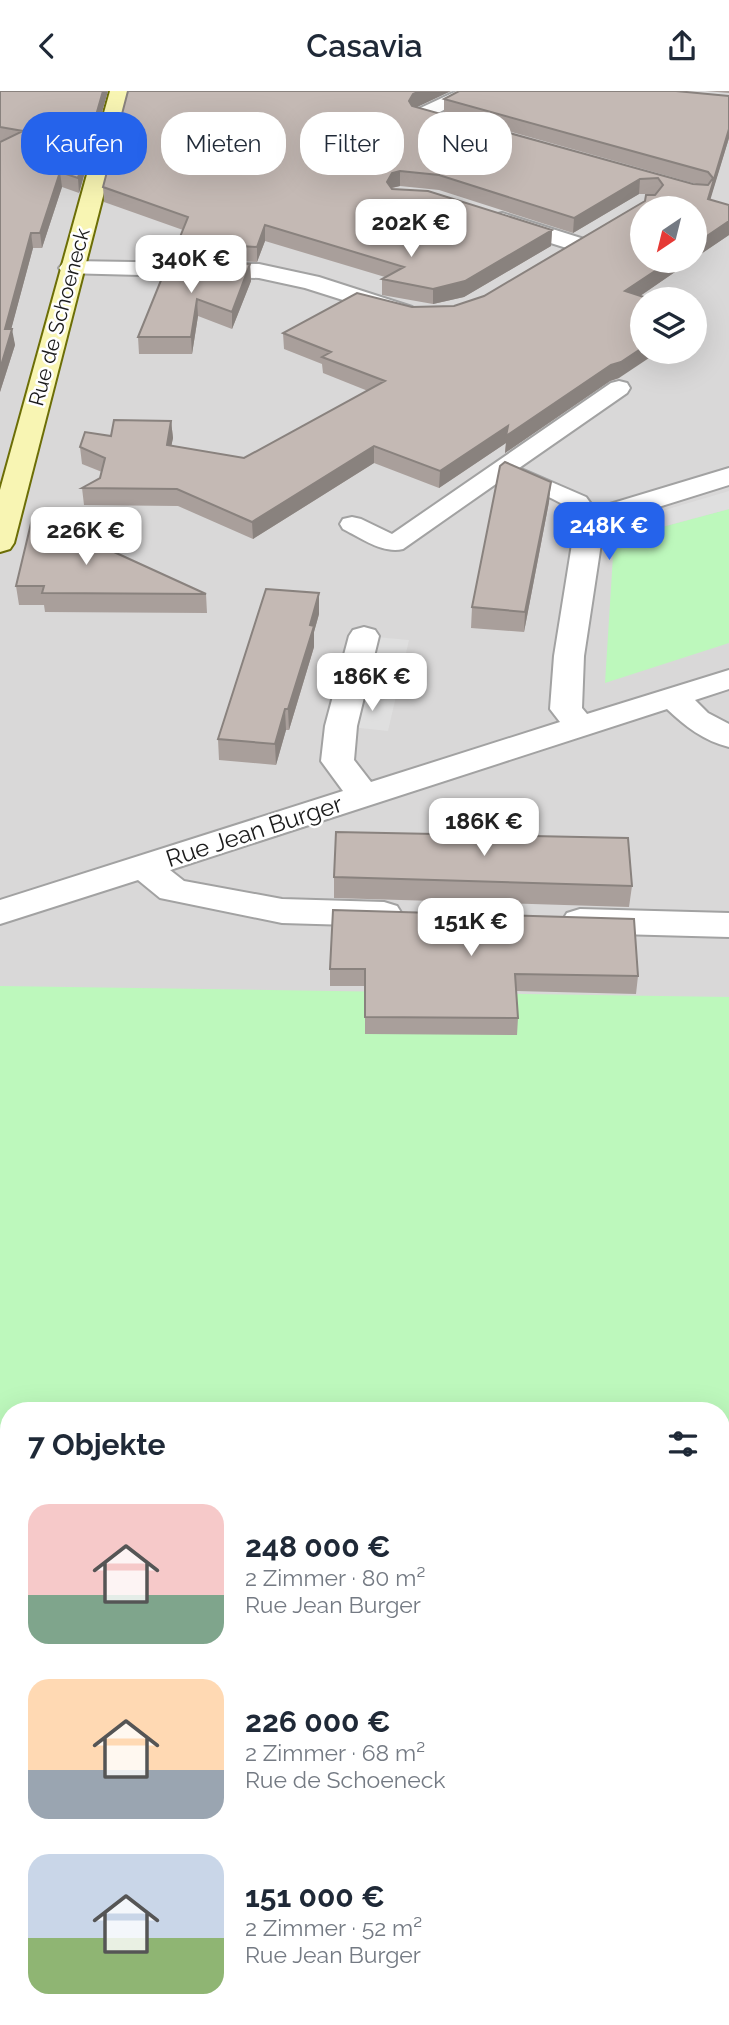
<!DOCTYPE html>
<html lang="de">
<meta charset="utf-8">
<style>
body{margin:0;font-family:Raleway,sans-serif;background:#f2f2f3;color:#1f2937;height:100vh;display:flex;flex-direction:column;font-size:26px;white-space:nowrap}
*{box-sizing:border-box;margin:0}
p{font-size:23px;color:#747a83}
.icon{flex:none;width:38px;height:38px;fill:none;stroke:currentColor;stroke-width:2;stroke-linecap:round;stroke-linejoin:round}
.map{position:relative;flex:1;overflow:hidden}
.side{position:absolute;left:0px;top:1311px;width:730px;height:625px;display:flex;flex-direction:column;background:#fff;border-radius:28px 28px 0 0;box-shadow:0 7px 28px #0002}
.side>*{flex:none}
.top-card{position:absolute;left:21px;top:21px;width:688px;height:63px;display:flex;gap:14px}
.needle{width:46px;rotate:215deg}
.buttons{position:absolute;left:630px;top:105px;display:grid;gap:14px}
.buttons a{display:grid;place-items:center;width:77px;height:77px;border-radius:50%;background:#fff;box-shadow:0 7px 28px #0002;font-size:35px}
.price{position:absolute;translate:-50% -60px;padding:0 16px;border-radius:14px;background:#fff;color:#222;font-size:23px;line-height:46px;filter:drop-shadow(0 2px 4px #0008)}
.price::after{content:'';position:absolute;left:50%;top:42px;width:21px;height:16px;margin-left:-10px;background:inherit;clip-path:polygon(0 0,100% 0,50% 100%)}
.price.active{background:#2563eb;color:#fff}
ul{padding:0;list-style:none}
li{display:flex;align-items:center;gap:21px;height:175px;padding:0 28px}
li span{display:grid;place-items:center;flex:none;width:196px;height:140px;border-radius:21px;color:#555}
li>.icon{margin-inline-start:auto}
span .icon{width:84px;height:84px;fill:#fffc;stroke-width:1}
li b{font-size:30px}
h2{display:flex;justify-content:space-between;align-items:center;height:84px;padding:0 28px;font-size:30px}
.tag{padding:0 24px;border-radius:28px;background:#fff;box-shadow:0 7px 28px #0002;font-size:24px;line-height:63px}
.tag.active{background:#2563eb;color:#fff}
header{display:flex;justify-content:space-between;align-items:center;height:91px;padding:0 28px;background:#fff;font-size:32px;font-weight:600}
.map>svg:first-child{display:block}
.residential{fill:#d9d8d8;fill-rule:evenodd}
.park{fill:#bdf8bc;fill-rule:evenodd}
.parking{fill:#dfdfdf}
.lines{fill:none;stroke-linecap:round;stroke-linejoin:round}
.lane-casing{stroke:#a2a2a2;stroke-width:4}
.street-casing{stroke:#a2a2a2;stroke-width:4}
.secondary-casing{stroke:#6c6e06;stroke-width:4}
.path{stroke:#f76766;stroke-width:5;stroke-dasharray:4.5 4.5;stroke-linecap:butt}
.lane{fill:#fff;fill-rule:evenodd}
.street{fill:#fff;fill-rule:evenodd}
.secondary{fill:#f8f5b3;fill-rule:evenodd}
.wall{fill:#a99f9b}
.shaded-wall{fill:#89827e}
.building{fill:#c4b9b4;stroke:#89827e;stroke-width:2}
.labels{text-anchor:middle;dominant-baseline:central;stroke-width:5;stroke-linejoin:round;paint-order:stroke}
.far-street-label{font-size:21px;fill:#1b1b1b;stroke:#fff}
.street-label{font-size:24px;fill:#1b1b1b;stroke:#fff}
</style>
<header><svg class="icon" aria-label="back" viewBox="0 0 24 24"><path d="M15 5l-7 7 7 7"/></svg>Casavia<svg class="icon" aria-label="share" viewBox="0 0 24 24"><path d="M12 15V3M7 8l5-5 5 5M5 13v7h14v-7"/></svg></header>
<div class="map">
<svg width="729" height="1934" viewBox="0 0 729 1934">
<rect width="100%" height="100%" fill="#ece7e0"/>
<path class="residential" d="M0,0H729V1934H0ZM642,117H695V170H642ZM642,208H695V261H642ZM9,1320H721V1927H9Z"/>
<path class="park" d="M729,418V552L605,592L614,449Z
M0,895L729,906V1934H0ZM9,1320H721V1927H9Z"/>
<path class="parking" d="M729,400V418L628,445L611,435Z
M364,545L409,549L388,640L341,635Z"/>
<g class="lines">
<defs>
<path id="lane" d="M457,0H480L436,23L460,30L463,34L460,38L454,39L414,28L411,24L414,20Z
M619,290L627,292L630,297L627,302L519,377L586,406L602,428L599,433C579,438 581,425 567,416C549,403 523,397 503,388L403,458C383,463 361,447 343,438L340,433L343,428L352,426L361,428L392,443L611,292Z"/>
<path id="street" d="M502,122L584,148L588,153L584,158L576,160L494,134L491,129L494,124Z
M71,170L259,173L319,186L412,216L415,221L412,226L403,228L305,197L259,187L63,182L59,177L63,172Z
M729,377V394L604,433L584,565L582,617L587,623L729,579V598L695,609L708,622L729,633V656C704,650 685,635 667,618L170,779L184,790L282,808L384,811L397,815L402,823L397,831L384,835L282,832L160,807L138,789L0,833V809L343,700L321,670L325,635L349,545L353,539L364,536L375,539L379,545L357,635L354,669L371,691L560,631L550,618L554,565L576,428L580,422Z
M580,818L729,822V846L580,842L567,838L562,830L567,822Z"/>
<path id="secondary" d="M110,0H130L14,452L10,458L0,461V399Z"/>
</defs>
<use href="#lane" class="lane-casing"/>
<use href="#street" class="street-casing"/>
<use href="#secondary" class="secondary-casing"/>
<path class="path" d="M0,1823L9,1825
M443,1927L475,1934"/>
<use href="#lane" class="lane"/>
<use href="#street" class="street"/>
<use href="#secondary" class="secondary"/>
</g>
<path class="wall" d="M0,0H108L79,102L62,96L42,157H33L11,238L15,254L0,301Z
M128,0H451L416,16L693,93L700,94L444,22V8L729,47L710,108L729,144L695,167V117L642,170H691L640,205L619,287L610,290L505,362L506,352L439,397L374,372L253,448L178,415L84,414L82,397L100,387L102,381L82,373L80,356L111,345L171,330L173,347L171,355L244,367L368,300L323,282L322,273L284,258L283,242L412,216L454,215L484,205L656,103H639L573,142L439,99L400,95L392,97L552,139L551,155L464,206L433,213L382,204V188L385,186L265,150L257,171L179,166L178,151L183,139L104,111L103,96Z
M705,0H729V2Z
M250,173L251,190L232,238L198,225L192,263H139L138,246Z
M549,411L524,541L471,537L472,516Z
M33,424L206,503L207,522L45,521L44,514H19L16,495Z
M319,502V523L314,541V556L289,639H286L276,674L219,669L218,648Z
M334,786L632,795L629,816L334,807Z
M333,819L638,885L636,903L516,900L518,927L517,944L365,943V895H330V878Z"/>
<path class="shaded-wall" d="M103,0H108L79,102L78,87Z
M420,0H451L413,18L409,10L413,3Z
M729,38V47L706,123L708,108Z
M400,80V95L391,97L387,91L392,82Z
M60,81L62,96L42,157L40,142Z
M640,88L639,103L573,142L574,127Z
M729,130V144L695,167V153Z
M265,134V150L257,171V156Z
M552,139L551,155L464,206L433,213V198Z
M31,142L33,157L7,254L5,238Z
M670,170H691L624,216L625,200Z
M250,173L251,190L232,238V221Z
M197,208L198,225L192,263L191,246Z
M12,238L15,254L0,301V278Z
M642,257V261H658L619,287L610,290L505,362L506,352L439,397L440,380L508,335L611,274Z
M171,330L173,347L168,371L167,354Z
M374,355V372L253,448L252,431Z
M551,391L549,411L524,541L525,521Z
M319,502V523L314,541V556L289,639L288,618Z
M285,618L286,639L276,674L275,653Z"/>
<path class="building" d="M0,0H103L78,87L60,81L40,142H31L5,238H12L0,278V51L23,40L0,36Z
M128,0H420L413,3L409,10L412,15L693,93L708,94L713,87L708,81L444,8L459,0H676L729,5V38L708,108L729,114V130L695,153V117H642V170H670L625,200L650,208H642V257L621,271L611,274L506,345L508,335L440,380L374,355L252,431L177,398L82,397L100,387L105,367L80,356L85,341L111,345L114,329L171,330L167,354L244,367L385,290L322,266L331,261L283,242L357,202L412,216L454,215L484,205L645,110L646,104H655L663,94L658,87L640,88L574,127L439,84L400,80L392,82L387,91L392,98L428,100L552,139L465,190L433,198L382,188L404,176L265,134L257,156L178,151L188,126L103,96Z
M191,170L250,173L232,221L197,208L191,246H138L168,172Z
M505,371L551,391L525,521L472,516L500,375Z
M33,424L206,503L42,502L44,495H16Z
M266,498L319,502L310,534L314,535L288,618H285L275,653L218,648Z
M336,741L628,747L632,795L334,786Z
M333,819L634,828L638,885L515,883L518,927L365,926V878H330Z"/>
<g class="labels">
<g class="far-street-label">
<text transform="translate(59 226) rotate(-75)">Rue de Schoeneck</text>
</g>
<g class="street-label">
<text transform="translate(254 740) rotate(-18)">Rue Jean Burger</text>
</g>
</g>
</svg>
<div class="buttons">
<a><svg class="needle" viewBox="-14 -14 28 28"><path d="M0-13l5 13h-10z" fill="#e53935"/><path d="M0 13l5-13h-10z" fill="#747a83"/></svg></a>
<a><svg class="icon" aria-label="layers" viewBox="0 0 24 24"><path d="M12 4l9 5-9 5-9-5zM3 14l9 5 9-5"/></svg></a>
</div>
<b class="price" style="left:411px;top:168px">202K €</b>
<b class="price" style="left:191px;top:204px">340K €</b>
<b class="price active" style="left:609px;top:471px">248K €</b>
<b class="price" style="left:86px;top:476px">226K €</b>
<b class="price" style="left:372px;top:622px">186K €</b>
<b class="price" style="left:484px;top:767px">186K €</b>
<b class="price" style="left:471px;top:867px">151K €</b>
<div class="top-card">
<a class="tag active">Kaufen</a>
<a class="tag">Mieten</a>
<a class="tag">Filter</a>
<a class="tag">Neu</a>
</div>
<section class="side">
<h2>7 Objekte<svg class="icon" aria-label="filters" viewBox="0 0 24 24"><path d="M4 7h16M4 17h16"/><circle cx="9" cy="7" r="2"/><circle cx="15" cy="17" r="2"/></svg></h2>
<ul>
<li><span style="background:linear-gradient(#f6c9c9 65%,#7fa58c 0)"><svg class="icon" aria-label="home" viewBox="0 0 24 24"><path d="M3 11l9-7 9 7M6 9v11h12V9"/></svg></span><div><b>248 000 €</b><p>2 Zimmer · 80 m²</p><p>Rue Jean Burger</p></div></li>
<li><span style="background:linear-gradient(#ffd9b3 65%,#9aa5b1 0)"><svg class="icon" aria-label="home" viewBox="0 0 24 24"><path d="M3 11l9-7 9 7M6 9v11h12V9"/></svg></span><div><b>226 000 €</b><p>2 Zimmer · 68 m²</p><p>Rue de Schoeneck</p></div></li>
<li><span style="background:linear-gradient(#c9d6e8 60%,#8fb573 0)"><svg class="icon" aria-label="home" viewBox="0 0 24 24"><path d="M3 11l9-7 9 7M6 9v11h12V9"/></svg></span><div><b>151 000 €</b><p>2 Zimmer · 52 m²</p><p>Rue Jean Burger</p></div></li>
</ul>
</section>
</div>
